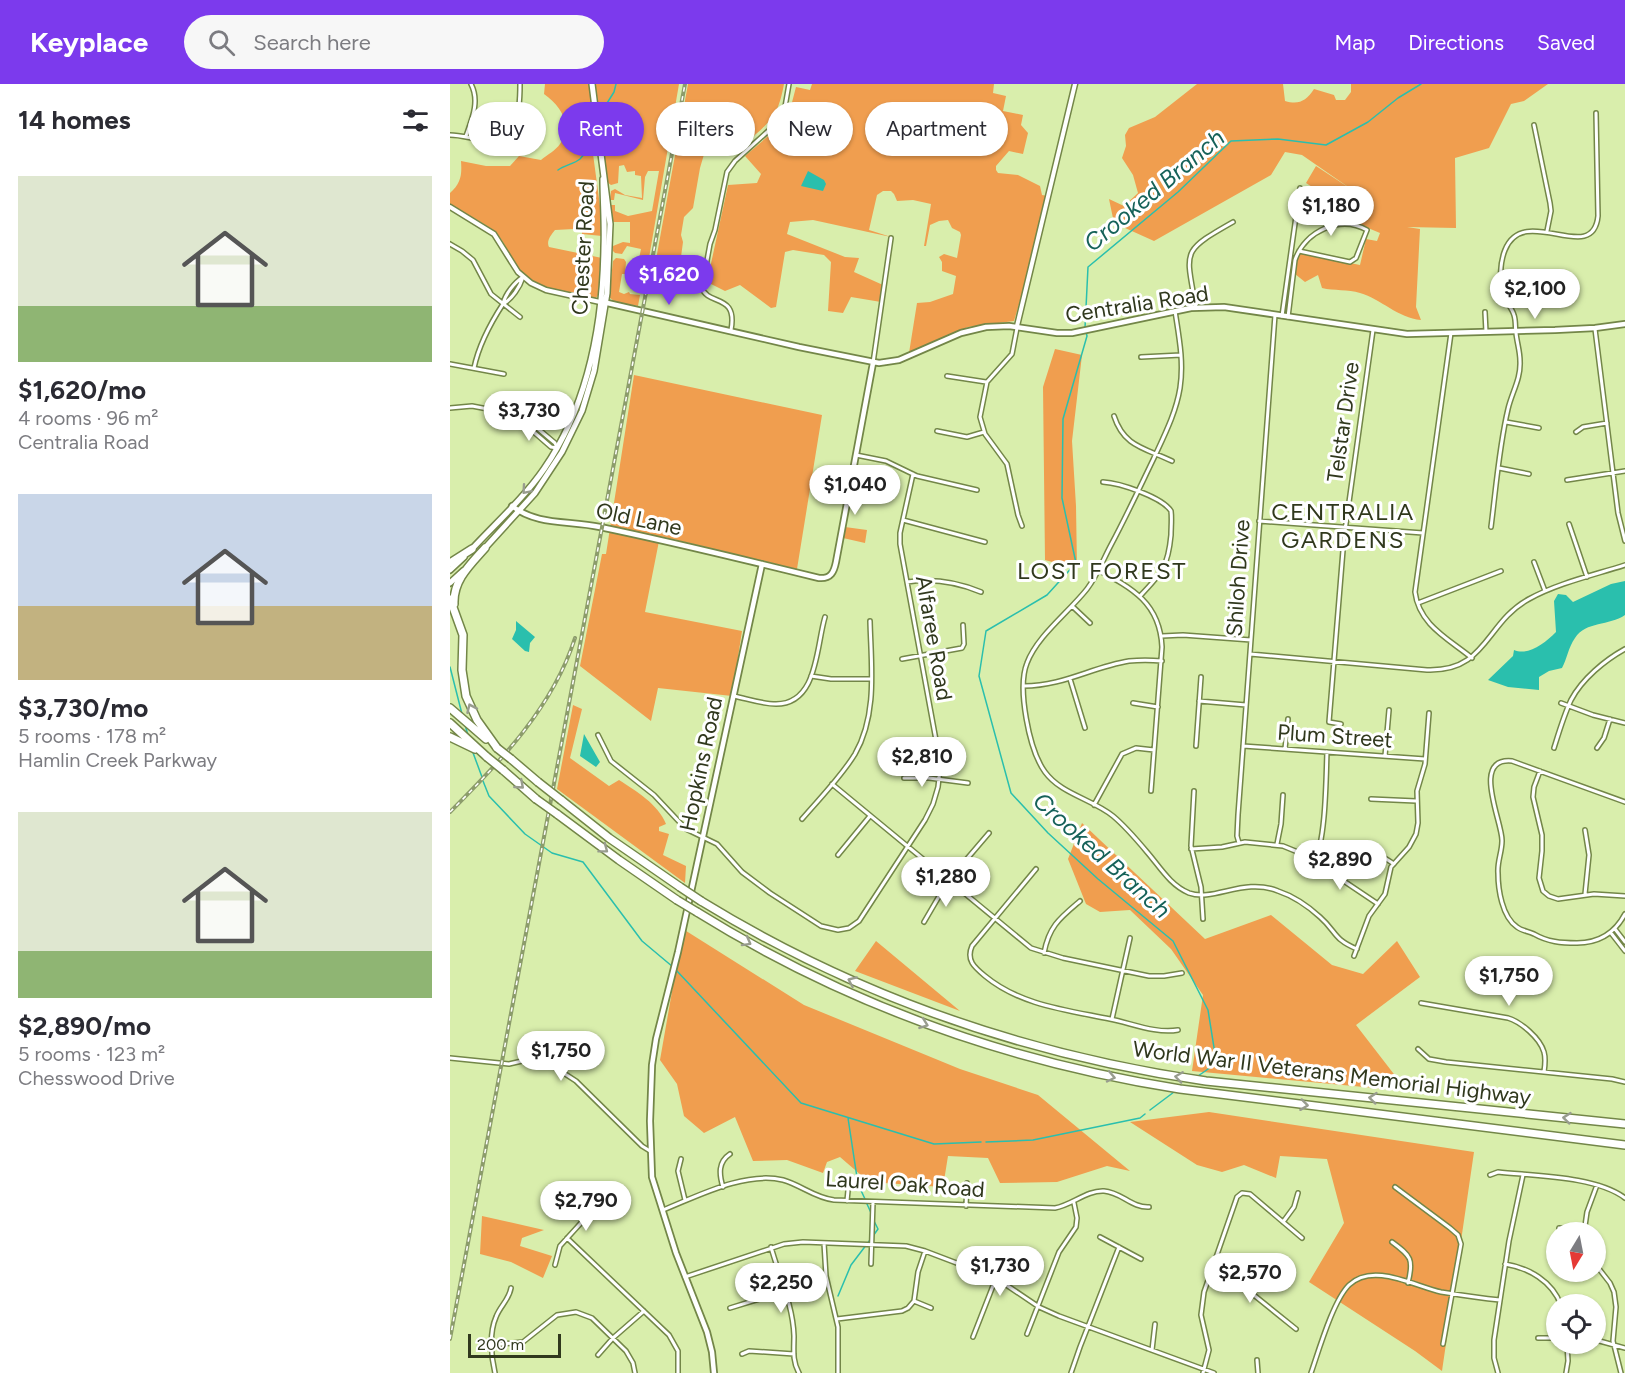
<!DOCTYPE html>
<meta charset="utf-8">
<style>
body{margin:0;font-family:Figtree,sans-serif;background:#f7f7f7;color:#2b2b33;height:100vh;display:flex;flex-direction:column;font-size:22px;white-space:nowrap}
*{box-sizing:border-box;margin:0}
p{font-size:20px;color:#7c7c81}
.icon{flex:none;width:33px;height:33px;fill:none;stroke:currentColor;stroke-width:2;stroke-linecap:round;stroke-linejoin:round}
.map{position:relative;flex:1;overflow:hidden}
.sheet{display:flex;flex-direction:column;background:#fff;width:450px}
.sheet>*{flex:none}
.banner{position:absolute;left:18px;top:18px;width:570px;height:54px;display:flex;gap:12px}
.needle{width:39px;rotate:190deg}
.buttons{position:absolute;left:1096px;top:1138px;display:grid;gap:12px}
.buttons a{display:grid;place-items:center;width:60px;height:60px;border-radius:50%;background:#fff;box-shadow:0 2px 4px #0004;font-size:30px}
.scale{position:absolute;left:18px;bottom:15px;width:93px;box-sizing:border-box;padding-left:6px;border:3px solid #30381d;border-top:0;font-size:16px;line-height:21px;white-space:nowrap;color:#30381d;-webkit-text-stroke:4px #fff;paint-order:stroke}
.price{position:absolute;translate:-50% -51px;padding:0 14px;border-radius:21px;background:#fff;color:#222;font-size:20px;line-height:39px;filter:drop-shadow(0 2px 3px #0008)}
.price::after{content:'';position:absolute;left:50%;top:36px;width:18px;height:14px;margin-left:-9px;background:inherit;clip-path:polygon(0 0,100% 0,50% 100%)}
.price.active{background:#7c3aed;color:#fff}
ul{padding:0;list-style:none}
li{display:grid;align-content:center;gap:12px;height:318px;padding:0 18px}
li span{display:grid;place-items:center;height:186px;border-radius:0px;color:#555}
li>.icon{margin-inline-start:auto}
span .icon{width:108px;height:108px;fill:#fffc;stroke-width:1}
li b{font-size:26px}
h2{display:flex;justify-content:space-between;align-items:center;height:72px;padding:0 18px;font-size:26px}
.tag{padding:0 21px;border-radius:27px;background:#fff;box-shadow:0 2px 4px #0004;font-size:21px;line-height:54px}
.tag.active{background:#7c3aed;color:#fff}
header{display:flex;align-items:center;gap:36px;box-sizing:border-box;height:84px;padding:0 30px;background:#7c3aed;color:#fff}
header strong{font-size:28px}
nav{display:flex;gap:33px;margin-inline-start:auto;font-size:21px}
.search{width:420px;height:54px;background:#f7f7f7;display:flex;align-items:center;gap:15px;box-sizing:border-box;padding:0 21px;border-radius:33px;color:#7c7c81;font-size:22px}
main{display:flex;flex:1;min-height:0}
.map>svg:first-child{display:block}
.green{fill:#f09e4f}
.water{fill:#2abfad}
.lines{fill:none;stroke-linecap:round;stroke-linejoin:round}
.stream{stroke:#2abfad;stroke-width:1.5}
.minor-casing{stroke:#738648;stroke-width:6}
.tertiary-casing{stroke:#738648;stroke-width:7}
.secondary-casing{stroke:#738648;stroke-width:8}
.primary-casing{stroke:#738648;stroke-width:8}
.motorway-casing{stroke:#738648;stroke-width:10}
.minor{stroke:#fff;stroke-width:3}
.tertiary{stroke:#fff;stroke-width:4}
.secondary{stroke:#fff;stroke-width:4.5}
.primary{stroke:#fff;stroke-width:5}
.motorway{stroke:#fff;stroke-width:7}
.rail-casing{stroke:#8c9c6b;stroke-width:4}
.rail{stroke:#fff;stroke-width:1.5;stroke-dasharray:4.5;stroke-linecap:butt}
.motorway-bridge-casing{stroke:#738648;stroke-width:10;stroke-linecap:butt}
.motorway-bridge{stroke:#fff;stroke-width:7}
.oneway{stroke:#989c8e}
.labels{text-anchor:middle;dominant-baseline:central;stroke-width:6;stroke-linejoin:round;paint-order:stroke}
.street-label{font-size:22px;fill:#30381d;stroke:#fff}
.water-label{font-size:24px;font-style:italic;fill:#166259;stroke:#fff}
.neighbourhood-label{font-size:24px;letter-spacing:1.5px;fill:#30381d;stroke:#fff}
</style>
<header>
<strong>Keyplace</strong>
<div class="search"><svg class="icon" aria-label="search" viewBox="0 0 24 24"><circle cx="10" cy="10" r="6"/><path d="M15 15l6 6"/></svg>Search here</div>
<nav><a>Map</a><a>Directions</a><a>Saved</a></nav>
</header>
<main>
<section class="sheet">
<h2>14 homes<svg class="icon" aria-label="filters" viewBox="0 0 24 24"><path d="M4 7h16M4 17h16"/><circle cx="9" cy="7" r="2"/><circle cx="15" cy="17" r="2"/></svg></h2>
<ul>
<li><span style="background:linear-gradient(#dfe7d0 70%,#8fb573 0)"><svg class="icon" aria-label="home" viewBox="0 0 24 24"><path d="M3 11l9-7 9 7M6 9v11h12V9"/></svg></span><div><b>$1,620/mo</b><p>4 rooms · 96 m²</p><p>Centralia Road</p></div></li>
<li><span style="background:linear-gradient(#c9d6e8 60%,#c2b280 0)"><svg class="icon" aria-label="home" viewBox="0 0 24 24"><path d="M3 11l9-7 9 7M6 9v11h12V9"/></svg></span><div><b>$3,730/mo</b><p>5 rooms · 178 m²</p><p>Hamlin Creek Parkway</p></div></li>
<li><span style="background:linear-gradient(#dfe7d0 75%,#8fb573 0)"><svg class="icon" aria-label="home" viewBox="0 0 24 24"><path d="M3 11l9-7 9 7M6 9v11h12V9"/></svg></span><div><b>$2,890/mo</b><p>5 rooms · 123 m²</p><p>Chesswood Drive</p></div></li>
</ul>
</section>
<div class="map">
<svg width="1175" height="1289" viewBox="0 0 1175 1289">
<rect width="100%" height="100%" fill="#d9eeac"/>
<path class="green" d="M95,0H141L147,52L143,70L152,137V152L132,150V147L124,145L105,146C101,151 96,157 99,163L152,174L149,210L146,214C122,216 85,205 69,187C60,176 57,161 48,151C35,138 15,130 0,121V109C11,99 12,91 11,77L36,82H60L69,72L91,76C97,71 106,66 110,60C124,41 110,21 94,10Z
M144,0H229L195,197L193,202L185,205L187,187L180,184L187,185L191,165L177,162L172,170L165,169L163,167V162L173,158L180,159V138H162L161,121H165V127L178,132L202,127L209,87H198L195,93L193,116L165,109L164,116H160L161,107L165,105L175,111L192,114L191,92L185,91V87L177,88L174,81L169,82L168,99L161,101L157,98Z
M238,0H334C328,32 322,36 298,57L281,52L270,43L260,50L250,84L243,124L234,133L231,151L233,158L231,173L241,196L223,202L220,207L201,203Z
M362,0H544L543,9L556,12L553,27L573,31L571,41L578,49L573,70L559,67L546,82V86L548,89L568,91L590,102L592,111L598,112L584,170L564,237L518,243L459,269L467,219L480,218L503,210L506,192L492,187V178L489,173L494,170L507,174L511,151L510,148L502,144L498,136L489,137L480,141L476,162H474L481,120L463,116L447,117L444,110L441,107H433L427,111L419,146L438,152L441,151V153L363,136L340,138L337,150L395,173L409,174L404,188L433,201L431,218L401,213L393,229L378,227L381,178L374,171L343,166L335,168L326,223L321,224L290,201L275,207L257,198L278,101L307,99L311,90L295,72L331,41L340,26L346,3L360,6Z
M747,0H833L835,17C849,21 856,17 864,5L884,11L886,16H895L901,8V0H1098L1074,17L1061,20L1039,64L1005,74L1006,144L957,143L970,145L966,223L971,236C948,234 931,215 910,209C898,205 884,207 872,204L868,191L855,198L845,190L846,177L850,169L910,181L916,155L927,157L930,149L918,144L901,139L899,132C884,135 874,120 870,108L856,99L866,82L904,107L852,71L835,68L821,91L704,157L664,139L659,115L674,122L688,109L683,91L672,74L676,62L675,51L679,44L705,33Z
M166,174L174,175L176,178L175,190H172L169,208L174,210L179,208L180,210L190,211L188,222L165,218L159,213L163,177Z
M605,265L632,271L622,357L626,422L627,485L595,476L593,303Z
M184,291L372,331L347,485L210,452L195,528L292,547L282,612L208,604L201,637L130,582L152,470H156Z
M395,443L417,446L415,459L393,454Z
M123,621L132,625L120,674L159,702L169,696C186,707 208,720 216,740L209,743V747L219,750L213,771L236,782L235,799L107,705Z
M632,739L755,855L821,831L882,881L913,890L947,857L970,893L906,941L957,1007L742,987L753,911L721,865L680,826L650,828L636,820L618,775Z
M233,845L354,921L510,985L588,1011L680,1087L657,1082L607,1098L550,1099L538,1074L498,1072L493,1103L419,1098L390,1073L377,1078L373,1089L337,1076L303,1077L285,1033L254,1049L234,1032L227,1000L210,976Z
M426,857L510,927L405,887Z
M759,1028L1024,1068L992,1287L965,1267L859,1198L894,1139L877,1075L830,1072L826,1094L794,1081L772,1088L747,1081L680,1038Z
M32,1132L94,1146L72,1154L70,1162L102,1172L93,1194L61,1178L30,1170Z"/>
<path class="water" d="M358,87L374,96L376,100L373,107L351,102Z
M1175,497V531C1159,542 1136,537 1125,554C1118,564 1117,575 1112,584L1099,587L1089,593V606L1058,603L1038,596L1063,572L1064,566C1078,572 1094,560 1106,548L1104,517L1108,510L1116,511L1123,518L1161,500Z
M66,537L85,553L80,559L79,568L75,567L62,555L66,546Z
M134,650L150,678L146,683L130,672Z"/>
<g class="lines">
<path class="stream" d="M149,32L164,8L166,0
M108,86C115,81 124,80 130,75C141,65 138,50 144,39
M635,244L638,183L728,108L781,57L828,55L876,61L918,38L948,14L971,0
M636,248L637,252L613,335L612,414L626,479L597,511L536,547L529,592L561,709L598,749L648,795L723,857L758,926L766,976L761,983L748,992
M0,583L12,630
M15,641L18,651
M22,666L32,693
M33,697L39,712L75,750L102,769L133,778L192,857L223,883
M226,886L351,1019L484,1060L531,1058
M700,1026L724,1008
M398,1034L408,1100L415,1115
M536,1058L583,1056L690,1034L695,1030
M417,1120L422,1131
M423,1152L428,1145L423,1135
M388,1212L401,1181L420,1156"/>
<defs>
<path id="minor" d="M67,36L84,43
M1084,41L1100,119L1101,127L1097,147
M0,51C12,51 22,55 34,56C69,59 70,26 70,0
M16,52C22,35 30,17 21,0
M0,160L12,167L23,176L41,210L70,233
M53,220C62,215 70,203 73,193
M746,224C736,166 730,168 783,138
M725,227C729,253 734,278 730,304C726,329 714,352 703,376C689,405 676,433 661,461C653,476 647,492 637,505C619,528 587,552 577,579C567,604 579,666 595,688C611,710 642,715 663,732C675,742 687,756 697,768C710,783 720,801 739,809C764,818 794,793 828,807C843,812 859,823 870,833C887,848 883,855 907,865
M1035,228L1036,248
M832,232L850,104
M838,233L845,176C855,147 890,131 917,146L906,174L900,178L849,167
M567,244L562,270L537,298L530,333L535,350L557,380L568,431L572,442
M1145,245L1168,429L1175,457
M281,246C288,209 258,222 252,204L260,160L265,146L277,88L285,77L326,40L335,23L339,0
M1001,249L965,508C969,541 999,555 1022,574
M691,273L731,271
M423,279L441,154
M0,280L54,290
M24,284C29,260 40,240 53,220C55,210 65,198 73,193
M497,292L536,298
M0,324L22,322L69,331L74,333L105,359L107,364
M69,331L70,336L101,363L107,364
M664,332C674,363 695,364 722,377
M1056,338L1089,344
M487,347L517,353L534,348
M1126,348L1133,343L1157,339
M406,371L436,377L467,392L527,406
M1049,384L1079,390
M1117,396L1175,387
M653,398C670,399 712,413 721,427C722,435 721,443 721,451C718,483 712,489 690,512
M453,436L535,458
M809,437L973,449
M1119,440L1137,493
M1041,443C1046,404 1049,363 1058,325C1062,308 1071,295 1070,277C1070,267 1067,259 1066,249C1065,243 1066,237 1064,231C1062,224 1056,218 1053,211C1049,199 1050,178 1055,166C1074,118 1143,183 1148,132L1146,29
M1084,478L1095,507
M648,486C682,504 710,519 712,563L701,707
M457,498C483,494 507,498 531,508
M968,519L1051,487
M622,522L640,539
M712,552L733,551L801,556
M800,570L977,586C1037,588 1035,539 1079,515C1108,499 1144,491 1175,481
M452,575L512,564L514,560L513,541
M361,592L381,595H421
M620,595L635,644
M574,602C613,602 642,583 679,577C689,576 701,576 712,577
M284,612C298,615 312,620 326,620C368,620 366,563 375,533
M749,617L796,621
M683,619L708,623
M1111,619L1143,631L1175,639
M891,640L879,638L894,454L923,246
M148,651L161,677L204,711L236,745L267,760L292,788L320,809L371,842L388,846L399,844L409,837L475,736L483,720L488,703L490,685L488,667L450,460V449L463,390
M746,662L751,593
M793,662L975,675
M1104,664C1109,648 1114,631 1121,616C1132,595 1155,576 1175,565
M1147,664L1154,654L1160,635
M835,665L838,635
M935,672L939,626
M1090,687L1084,703L1083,713L1092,751V767L1089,794L1093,807L1099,812L1108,815L1144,810L1175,812
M454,694H479L518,699
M382,700L581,864L613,874L699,892H714L732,889
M744,707L741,762L751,803L753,835
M921,715L966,717
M1175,718L1062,677C1020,673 1053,739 1052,757C1052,768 1047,778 1048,789C1048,805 1052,833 1067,843C1072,847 1078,847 1084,850C1098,858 1111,859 1127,859C1149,859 1165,849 1175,830
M644,721L672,670L686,664L704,666
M352,735C370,714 391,693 405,670C428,630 421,580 420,537
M789,759L787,752L788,731L825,231
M827,760L831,740L833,711
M916,762L944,780
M741,765L772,763L795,758L833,762L855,771L928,820
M388,771L420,732
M864,777C876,759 876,692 877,668
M586,785L522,862C516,876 524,883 535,892C570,921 616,926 660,935C681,939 706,950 728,946
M1135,810L1139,771L1135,746
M474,838L498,797L539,749
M1165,845L1175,858
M1161,849L1175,867
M594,869C599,842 610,834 630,817
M904,872L919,832L935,810L941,783L959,763L966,750L968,739L967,707L975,680L979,629
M971,919L1058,934C1071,938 1090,954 1094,968C1096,975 1095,981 1094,988
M662,935L680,854
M968,965L979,975L996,978L1162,995L1175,998
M0,974L59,980L85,974L92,975L126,997L192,1062L200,1067
M231,1075L228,1087L235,1116
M1040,1091L1048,1088C1085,1092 1146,1092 1175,1114
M273,1103C269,1090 268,1078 280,1070
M945,1103L1000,1144L1008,1151L1011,1160L993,1260
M397,1117L399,1096
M516,1122L517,1099
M213,1126C248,1112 295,1087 333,1096C351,1101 365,1114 384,1116L605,1124C622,1121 637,1106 654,1107C671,1108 682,1124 699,1123
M833,1138L844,1123L848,1109
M1109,1144L1134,1147
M1134,1149L1137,1128L1147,1101
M650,1153L691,1175
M117,1154L219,1251L228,1267V1289
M942,1158C961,1172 964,1175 958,1199
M374,1159L376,1192L388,1243V1289
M321,1163C329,1192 343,1221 344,1252C344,1265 342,1277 349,1289
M764,1179L846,1245
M421,1180L423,1118
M1055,1180C1079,1184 1102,1197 1111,1221
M105,1181L110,1162L140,1129L146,1110
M1146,1181L1160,1199L1164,1208L1166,1223L1163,1257L1171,1289
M235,1193L334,1160L353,1158L456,1162L475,1167L546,1194L589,1223L609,1232L764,1289
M464,1217L481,1224
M280,1224L335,1207
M387,1235L452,1227L458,1224L464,1217L468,1188L475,1167
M577,1250L609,1168L626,1143L627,1134L624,1119
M523,1253L557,1166
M1088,1254H1107
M1146,1256L1175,1264
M42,1261L73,1258L107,1231L126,1228L142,1234L176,1267L183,1279L185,1289
M702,1266L705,1240
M292,1270L299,1267L344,1270
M148,1271L163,1254L194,1227
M807,1276L808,1289
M45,1289C41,1272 39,1249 46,1233C50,1222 59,1216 61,1204
M621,1289L630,1263L669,1163
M753,1289L759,1266L751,1231L754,1208L787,1113L792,1109L800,1110L852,1154
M861,1289C869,1266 883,1217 899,1201C923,1178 964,1202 991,1208C1010,1211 1030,1214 1050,1216
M1048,1289L1044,1274V1256L1059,1157L1073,1091
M1116,1289L1118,1277L1117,1260"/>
<path id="tertiary" d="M0,123L44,150L68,188L81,199L96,206L150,218
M567,242L625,0"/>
<path id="secondary" d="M153,218L349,263L429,279L449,276L511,249L536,243L559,242L607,249H622L741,224L774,223L957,250L1105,246L1145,244L1175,240
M62,422C88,442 119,436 150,443C223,458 296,476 369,494C381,495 384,488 386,478L423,279
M264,1289L262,1268L257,1248L226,1169L202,1093L200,1037L202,981L206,955L228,868L312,480"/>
<path id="primary" d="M34,465L85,409L112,368L132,327L144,287L157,209L160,140L142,0
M21,466C45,440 74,414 94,385C138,321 153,240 154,163C155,140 153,118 153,95
M0,486L14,473
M0,499L13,487"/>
<path id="motorway" d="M0,479L22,465
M0,515L13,551L12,586L16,612L27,636L47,664
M4,520C3,496 20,481 35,464
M0,624L36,655
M0,639L37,673
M0,653L25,665
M61,675L88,698
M53,686L86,715
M111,716L159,754L230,803
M107,730L169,776L227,816
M251,817C406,912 576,971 756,997L1175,1040
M247,828C395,920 558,978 730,1005L1175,1061"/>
</defs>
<use href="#minor" class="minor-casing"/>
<use href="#tertiary" class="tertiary-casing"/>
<use href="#secondary" class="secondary-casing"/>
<use href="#primary" class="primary-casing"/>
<use href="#motorway" class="motorway-casing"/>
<use href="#minor" class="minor"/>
<use href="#tertiary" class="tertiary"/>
<use href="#secondary" class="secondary"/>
<use href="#primary" class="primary"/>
<use href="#motorway" class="motorway"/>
<defs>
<path id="rail" d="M0,728C50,678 103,623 125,554
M0,1255L235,0"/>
</defs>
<use href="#rail" class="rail-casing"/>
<use href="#rail" class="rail"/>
<defs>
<path id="motorway-bridge" d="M47,664L61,675
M37,673L53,686
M88,698L111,716
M86,715L107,730
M230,803L251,817
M227,816L247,828"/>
</defs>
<use href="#motorway-bridge" class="motorway-bridge-casing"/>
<use href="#motorway-bridge" class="motorway-bridge"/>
</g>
<defs><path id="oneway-chevron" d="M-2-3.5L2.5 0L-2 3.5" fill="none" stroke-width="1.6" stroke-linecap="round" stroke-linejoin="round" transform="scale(1.5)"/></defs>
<g class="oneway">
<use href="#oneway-chevron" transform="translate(76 406) rotate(131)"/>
<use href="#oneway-chevron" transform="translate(21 624) rotate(-114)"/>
<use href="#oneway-chevron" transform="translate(70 701) rotate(41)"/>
<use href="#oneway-chevron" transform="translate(154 765) rotate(37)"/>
<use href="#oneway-chevron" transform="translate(297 858) rotate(29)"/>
<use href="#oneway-chevron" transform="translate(402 897) rotate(-156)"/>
<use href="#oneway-chevron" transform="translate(474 940) rotate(20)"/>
<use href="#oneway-chevron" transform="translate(661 993) rotate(12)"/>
<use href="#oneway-chevron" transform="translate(729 993) rotate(-172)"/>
<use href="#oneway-chevron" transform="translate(923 1014) rotate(-174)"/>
<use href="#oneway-chevron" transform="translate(854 1021) rotate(7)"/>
<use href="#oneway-chevron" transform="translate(1117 1034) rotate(-174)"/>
</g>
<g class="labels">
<g class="street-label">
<text transform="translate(133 164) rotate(-87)">Chester Road</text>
<text transform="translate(687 220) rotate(-9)">Centralia Road</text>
<text transform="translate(893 338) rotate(-82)">Telstar Drive</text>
<text transform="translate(189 435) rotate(12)">Old Lane</text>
<text transform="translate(788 494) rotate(-86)">Shiloh Drive</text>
<text transform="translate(484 554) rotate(80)">Alfaree Road</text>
<text transform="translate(885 652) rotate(4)">Plum Street</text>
<text transform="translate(251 680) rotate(-78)">Hopkins Road</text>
<text transform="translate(882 989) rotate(7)">World War II Veterans Memorial Highway</text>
<text transform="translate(455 1100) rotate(4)">Laurel Oak Road</text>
</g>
<g class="water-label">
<text transform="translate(704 106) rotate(-40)">Crooked Branch</text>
<text transform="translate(652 771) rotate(42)">Crooked Branch</text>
</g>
<g class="neighbourhood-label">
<text x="893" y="427">CENTRALIA<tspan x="893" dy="28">GARDENS</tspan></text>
<text x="652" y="486">LOST FOREST</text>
</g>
</g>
</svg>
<div class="buttons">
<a><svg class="needle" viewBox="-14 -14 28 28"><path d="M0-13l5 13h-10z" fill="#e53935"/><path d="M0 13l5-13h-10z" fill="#7c7c81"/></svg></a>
<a><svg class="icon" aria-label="locate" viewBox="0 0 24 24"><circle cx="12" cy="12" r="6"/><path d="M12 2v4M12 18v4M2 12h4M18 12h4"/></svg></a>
</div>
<div class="scale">200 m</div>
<b class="price" style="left:881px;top:153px">$1,180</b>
<b class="price active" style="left:219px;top:222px">$1,620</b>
<b class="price" style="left:1085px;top:236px">$2,100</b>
<b class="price" style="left:79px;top:358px">$3,730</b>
<b class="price" style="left:405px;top:432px">$1,040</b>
<b class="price" style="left:472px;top:704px">$2,810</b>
<b class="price" style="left:890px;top:807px">$2,890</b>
<b class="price" style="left:496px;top:824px">$1,280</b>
<b class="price" style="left:1059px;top:923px">$1,750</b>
<b class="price" style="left:111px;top:998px">$1,750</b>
<b class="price" style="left:136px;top:1148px">$2,790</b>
<b class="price" style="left:550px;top:1213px">$1,730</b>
<b class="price" style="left:800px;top:1220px">$2,570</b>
<b class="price" style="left:331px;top:1230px">$2,250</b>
<div class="banner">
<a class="tag">Buy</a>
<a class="tag active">Rent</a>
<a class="tag">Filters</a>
<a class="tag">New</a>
<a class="tag">Apartment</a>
</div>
</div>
</main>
